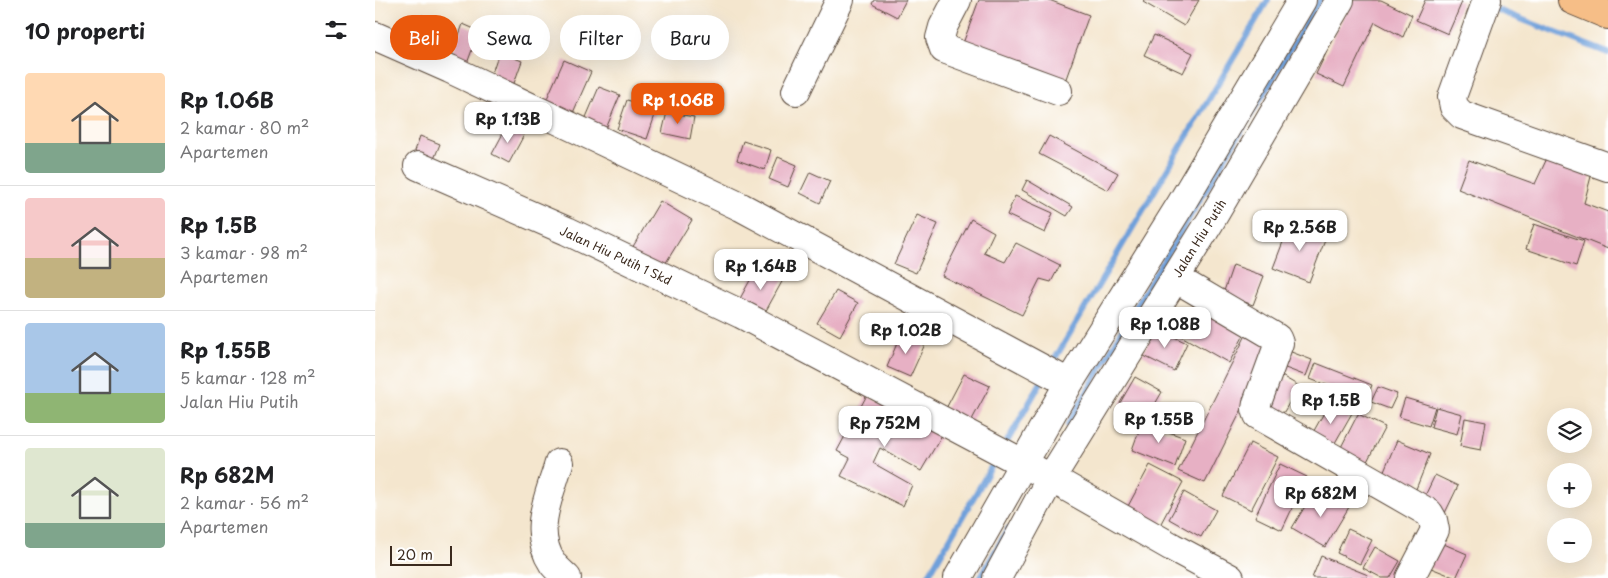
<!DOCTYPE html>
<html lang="id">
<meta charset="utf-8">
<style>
body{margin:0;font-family:"Playpen Sans",sans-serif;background:#f6f6f6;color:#202124;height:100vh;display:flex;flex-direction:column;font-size:19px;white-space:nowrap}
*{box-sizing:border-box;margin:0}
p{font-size:16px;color:#757577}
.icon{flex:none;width:28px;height:28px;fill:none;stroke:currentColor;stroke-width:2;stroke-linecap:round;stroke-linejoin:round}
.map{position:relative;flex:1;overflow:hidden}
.details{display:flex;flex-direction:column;background:#fff;width:375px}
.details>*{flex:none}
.top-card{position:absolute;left:15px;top:15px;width:475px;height:45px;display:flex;gap:10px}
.tools{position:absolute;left:1172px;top:408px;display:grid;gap:10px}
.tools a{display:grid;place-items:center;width:45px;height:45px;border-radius:50%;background:#fff;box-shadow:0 5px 20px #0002;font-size:25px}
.scale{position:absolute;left:15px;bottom:12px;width:62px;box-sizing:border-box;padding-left:5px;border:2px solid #3b2a1e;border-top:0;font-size:14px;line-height:18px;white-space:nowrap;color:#3b2a1e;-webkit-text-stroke:4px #fff;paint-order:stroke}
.price{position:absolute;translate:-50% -42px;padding:0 11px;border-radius:10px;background:#fff;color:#222;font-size:16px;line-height:32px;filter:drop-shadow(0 1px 2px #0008)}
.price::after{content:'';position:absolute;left:50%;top:30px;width:15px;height:11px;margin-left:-8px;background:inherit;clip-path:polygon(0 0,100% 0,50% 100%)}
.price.active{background:#ea580c;color:#fff}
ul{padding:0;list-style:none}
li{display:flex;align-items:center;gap:15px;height:125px;padding:0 25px}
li+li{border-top:1px solid #e0e0e0}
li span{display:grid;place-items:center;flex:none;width:140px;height:100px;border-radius:5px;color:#555}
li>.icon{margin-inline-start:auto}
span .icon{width:60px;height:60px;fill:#fffc;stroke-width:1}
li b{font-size:21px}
h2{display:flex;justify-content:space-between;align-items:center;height:60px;padding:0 25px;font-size:21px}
.tag{padding:0 18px;border-radius:22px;background:#fff;box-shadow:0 5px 20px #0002;font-size:18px;line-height:45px}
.tag.active{background:#ea580c;color:#fff}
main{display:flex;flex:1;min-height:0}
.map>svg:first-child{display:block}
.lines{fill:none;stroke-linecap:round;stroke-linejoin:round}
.stream{stroke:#6fa0da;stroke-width:6}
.building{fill:#e7b0c4}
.minor-casing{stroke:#574638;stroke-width:30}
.highway-casing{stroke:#574638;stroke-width:30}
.minor{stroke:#fff;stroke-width:28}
.highway{stroke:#f6be87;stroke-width:28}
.labels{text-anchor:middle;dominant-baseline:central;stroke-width:4;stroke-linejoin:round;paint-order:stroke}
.street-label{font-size:12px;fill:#3b2a1e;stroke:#fff}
</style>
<main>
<section class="details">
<h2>10 properti<svg class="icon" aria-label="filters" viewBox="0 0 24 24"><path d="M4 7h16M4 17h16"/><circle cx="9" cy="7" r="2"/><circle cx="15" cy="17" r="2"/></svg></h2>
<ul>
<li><span style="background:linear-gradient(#ffd9b3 70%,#7fa58c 0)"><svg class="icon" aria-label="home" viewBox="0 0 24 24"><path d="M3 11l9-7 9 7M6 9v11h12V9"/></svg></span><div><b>Rp 1.06B</b><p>2 kamar · 80 m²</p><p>Apartemen</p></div></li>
<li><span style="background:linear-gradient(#f6c9c9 60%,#c2b280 0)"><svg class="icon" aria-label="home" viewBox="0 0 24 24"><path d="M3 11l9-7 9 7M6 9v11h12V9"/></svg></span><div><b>Rp 1.5B</b><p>3 kamar · 98 m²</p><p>Apartemen</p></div></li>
<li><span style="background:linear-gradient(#a9c7e8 70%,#8fb573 0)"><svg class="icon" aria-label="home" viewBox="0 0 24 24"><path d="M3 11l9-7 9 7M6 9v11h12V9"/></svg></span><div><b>Rp 1.55B</b><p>5 kamar · 128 m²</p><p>Jalan Hiu Putih</p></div></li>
<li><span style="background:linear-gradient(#dfe7d0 75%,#7fa58c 0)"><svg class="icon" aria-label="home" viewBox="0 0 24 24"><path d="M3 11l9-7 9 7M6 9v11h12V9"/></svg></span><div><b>Rp 682M</b><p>2 kamar · 56 m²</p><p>Apartemen</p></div></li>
</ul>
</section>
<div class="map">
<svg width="1233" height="578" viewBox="0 0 1233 578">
<rect width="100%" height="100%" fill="#fff"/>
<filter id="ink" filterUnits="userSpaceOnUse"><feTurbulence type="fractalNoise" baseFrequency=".02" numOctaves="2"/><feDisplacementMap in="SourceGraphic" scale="10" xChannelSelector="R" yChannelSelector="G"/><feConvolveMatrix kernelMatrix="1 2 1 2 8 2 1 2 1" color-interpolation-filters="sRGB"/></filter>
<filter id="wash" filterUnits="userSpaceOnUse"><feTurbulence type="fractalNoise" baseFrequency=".0096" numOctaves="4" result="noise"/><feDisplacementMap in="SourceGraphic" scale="20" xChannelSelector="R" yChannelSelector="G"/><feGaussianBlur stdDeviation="1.12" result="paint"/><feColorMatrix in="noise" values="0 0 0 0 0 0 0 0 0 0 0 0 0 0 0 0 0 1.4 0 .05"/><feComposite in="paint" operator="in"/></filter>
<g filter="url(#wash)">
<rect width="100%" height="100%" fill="#f4e6ce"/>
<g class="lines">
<path class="stream" d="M1115,7L1233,53
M675,367L893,0
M693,425L763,303L945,0
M629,447L669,377
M552,578L622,457
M605,578L633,529"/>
</g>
<g id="blocks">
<path class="building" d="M499,0H531L522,17L497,4Z
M604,0H674L714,15L689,84L587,46Z
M770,0H824L809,26L768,2Z
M977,0H1006L1037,15L1028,37L1000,22L969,87L941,74Z
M1050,0H1081L1087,2L1073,34L1041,20Z
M47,15L76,29L63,54L35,40Z
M88,24L104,31L90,69L74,63Z
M779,35L818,53L808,73L769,55Z
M124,52L147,61L138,86L115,79Z
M189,60L216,72L197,115L170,103Z
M224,87L245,95L230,131L209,122Z
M252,100L282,109L272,139L242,129Z
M292,112L319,117L315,139L287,133Z
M132,126L149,135L134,163L117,154Z
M45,136L65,144L59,159L40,151Z
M674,136L743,173L733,190L664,154Z
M368,141L396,150L390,170L362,160Z
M1174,154L1218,169L1209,203L1233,212V249L1083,189L1094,160L1160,184Z
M403,157L422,165L413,187L394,179Z
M435,172L455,181L445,203L425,193Z
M652,180L698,207L692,216L647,190Z
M640,196L678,213L670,233L632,215Z
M285,201L317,220L284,274L253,255Z
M542,215L563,224L541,273L519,264Z
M596,219L619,232L609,253L630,262L641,243L685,265L676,282L665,279L647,315L567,276Z
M916,221L952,235L934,282L898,268Z
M1159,224L1209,241L1201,266L1151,249Z
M384,264L409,278L387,318L362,304Z
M858,265L889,276L878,305L848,294Z
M461,291L483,303L465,336L442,323Z
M822,307L870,333L854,363L806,336Z
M780,328L812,343L799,371L767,355Z
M872,333L898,347L830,483L803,471Z
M526,334L550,344L535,377L512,367Z
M906,348L937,360L931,376L900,364Z
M941,363L997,385L991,400L935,379Z
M589,374L615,386L592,429L567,416Z
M905,375L924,386L903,422L884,411Z
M760,377L787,392L772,418L745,403Z
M1003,387L1022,394L1015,409L996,402Z
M492,395L567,435L546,471L505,448L498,463L537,485L528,506L466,476L475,458L462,451Z
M1030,398L1060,407L1054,426L1024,417Z
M955,402L977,413L957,448L936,436Z
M1061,407L1087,414L1082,434L1056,427Z
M983,414L1010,427L987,471L961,457Z
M1090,418L1111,422L1106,450L1085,446Z
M767,422L810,438L800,467L757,450Z
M1022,440L1055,454L1039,494L1005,480Z
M875,443L903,457L876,510L848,496Z
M905,464L932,477L907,530L880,517Z
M775,465L808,482L785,525L752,508Z
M1060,475L1083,486L1070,513L1047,502Z
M941,488L974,507L950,547L917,528Z
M809,492L841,510L826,537L794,519Z
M973,529L997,540L985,564L962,553Z
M1062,541L1092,554L1081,578L1051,566Z
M1000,547L1025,561L1015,578H1007L988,568Z
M946,556L993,575L991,578H937Z"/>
</g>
</g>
<g filter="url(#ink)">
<use href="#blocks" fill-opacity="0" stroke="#574638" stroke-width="1"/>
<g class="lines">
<defs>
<path id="minor" d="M582,0L568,27L565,38L569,49L683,91
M1112,0L1077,97L1079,107L1087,115L1233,167
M0,36L75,69L366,207L694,383
M421,91L465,0
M43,166L192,231L366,314L676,478L797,547L855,578
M800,278L902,338L904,343L882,403L881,409L883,415L1054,513L1058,520L1060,530L1035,578
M184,463C174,498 156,531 178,564C182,569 188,574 192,578
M583,578L694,383L806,204L927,0
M622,578L676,478L835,222L965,0"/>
<path id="highway" d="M1197,0L1233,15"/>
</defs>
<use href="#minor" class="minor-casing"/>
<use href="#highway" class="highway-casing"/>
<use href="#minor" class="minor"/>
<use href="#highway" class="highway"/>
</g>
</g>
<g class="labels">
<g class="street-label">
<text transform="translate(824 238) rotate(-58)">Jalan Hiu Putih</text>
<text transform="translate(241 255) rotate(25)">Jalan Hiu Putih 1 Skd</text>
</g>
</g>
</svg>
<div class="tools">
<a><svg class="icon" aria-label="layers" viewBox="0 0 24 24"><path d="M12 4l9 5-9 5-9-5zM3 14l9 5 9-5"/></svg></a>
<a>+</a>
<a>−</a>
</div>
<div class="scale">20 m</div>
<b class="price active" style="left:303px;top:125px">Rp 1.06B</b>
<b class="price" style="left:133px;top:144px">Rp 1.13B</b>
<b class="price" style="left:925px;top:252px">Rp 2.56B</b>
<b class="price" style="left:386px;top:291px">Rp 1.64B</b>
<b class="price" style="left:790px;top:349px">Rp 1.08B</b>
<b class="price" style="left:531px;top:355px">Rp 1.02B</b>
<b class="price" style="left:956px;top:425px">Rp 1.5B</b>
<b class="price" style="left:784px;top:444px">Rp 1.55B</b>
<b class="price" style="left:510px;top:448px">Rp 752M</b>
<b class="price" style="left:946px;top:518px">Rp 682M</b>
<div class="top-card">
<a class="tag active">Beli</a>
<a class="tag">Sewa</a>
<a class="tag">Filter</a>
<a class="tag">Baru</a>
</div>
</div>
</main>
